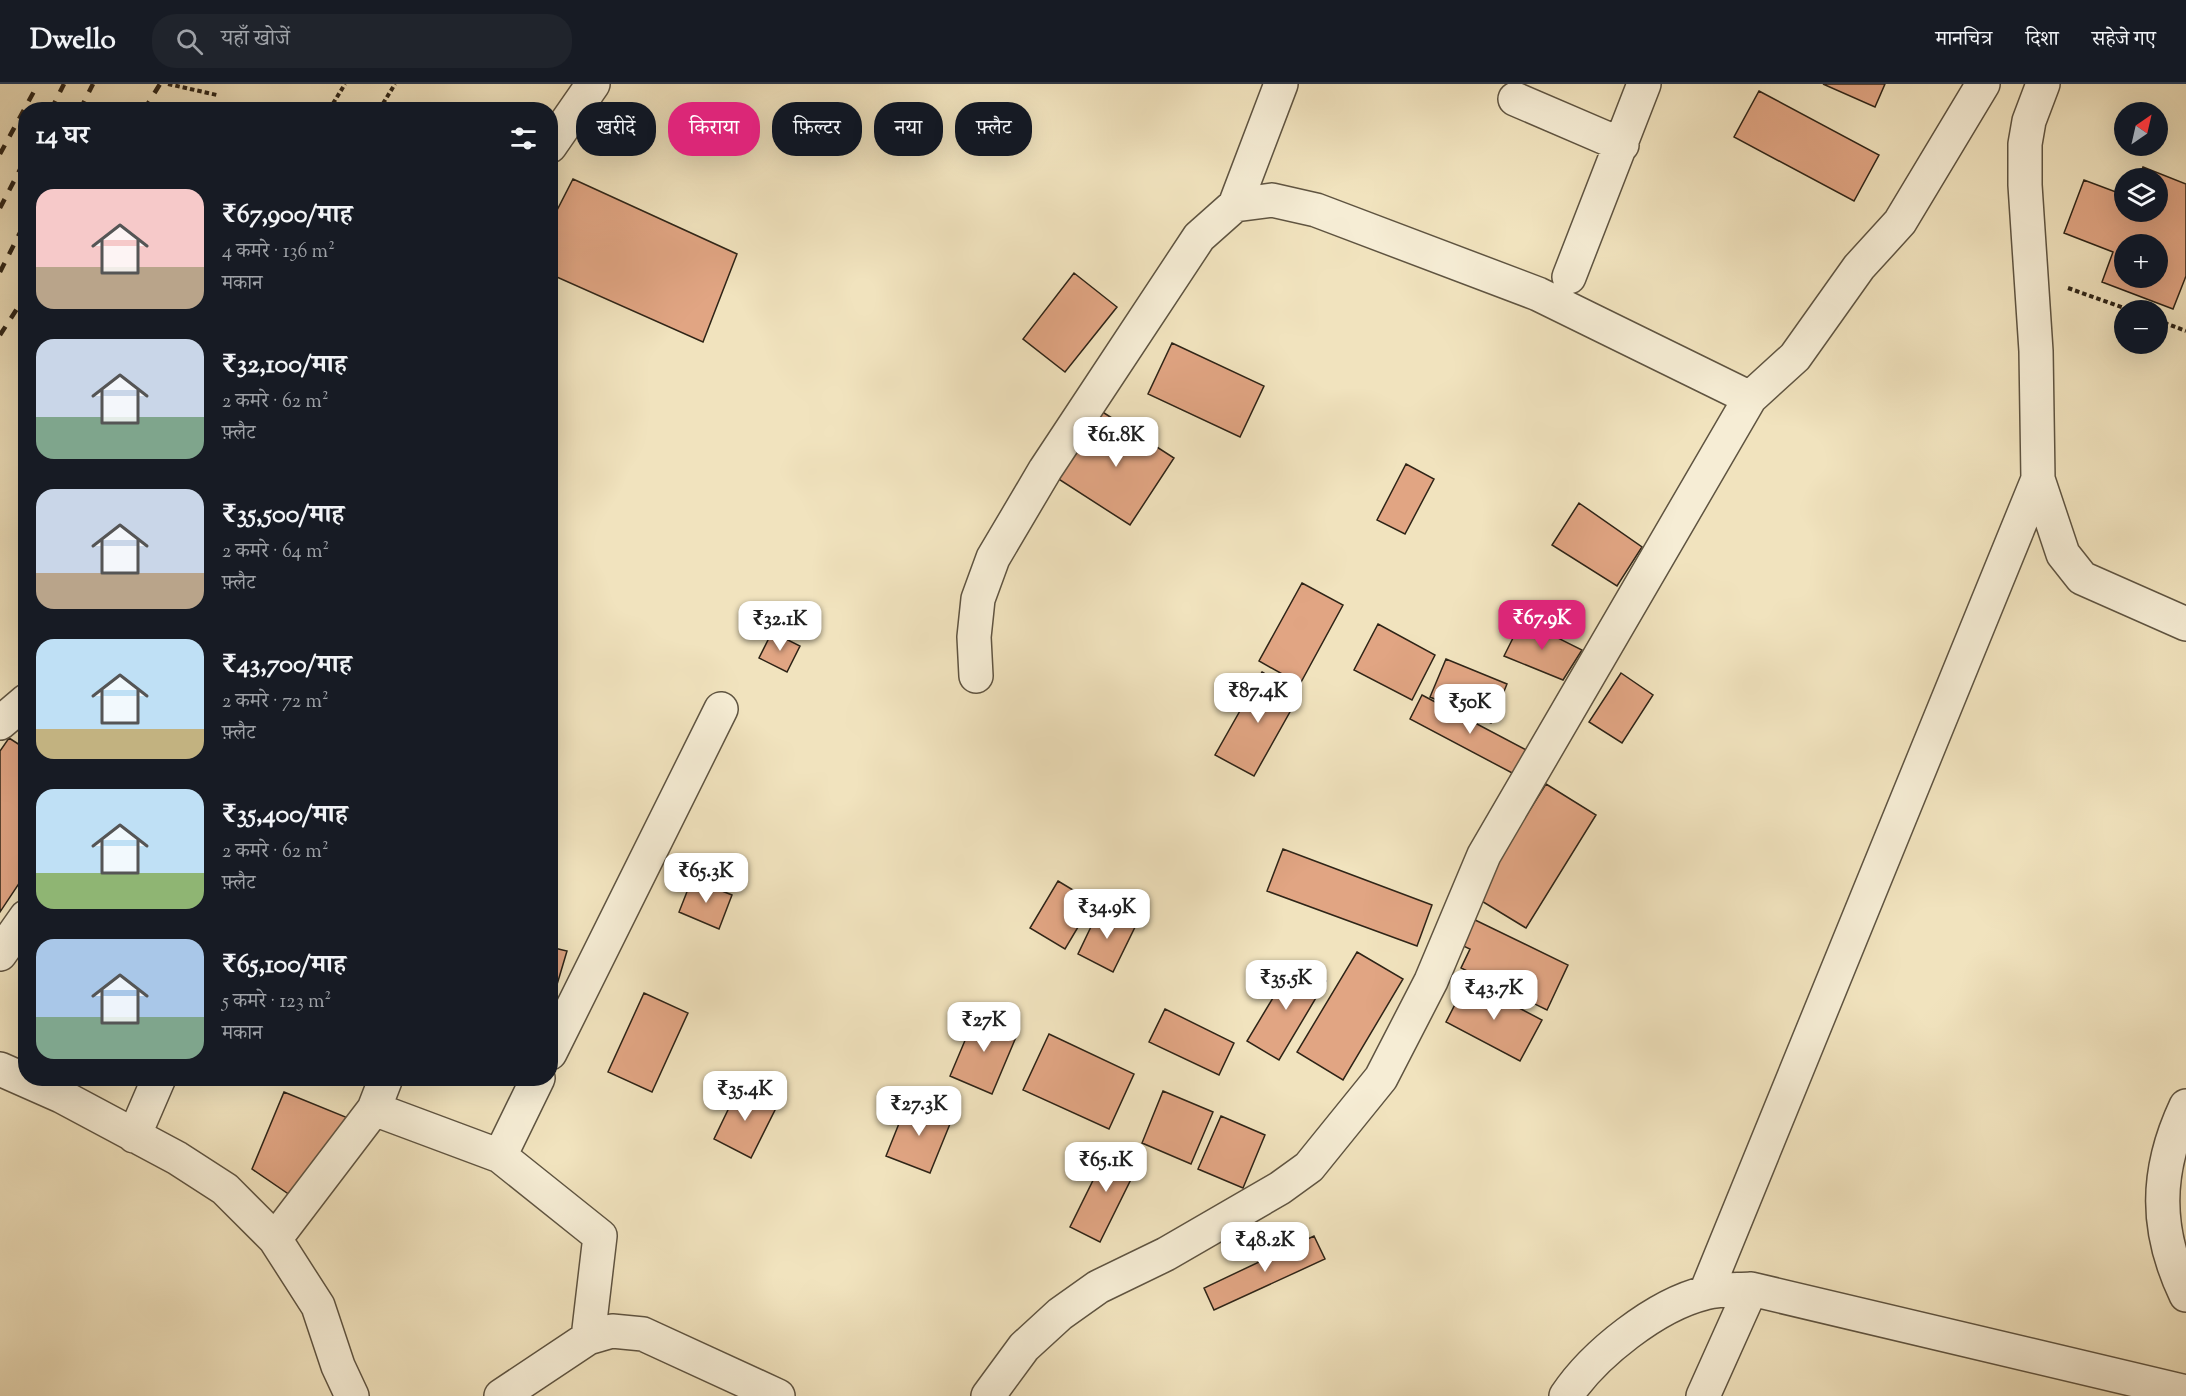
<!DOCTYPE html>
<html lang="hi">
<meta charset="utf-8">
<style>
body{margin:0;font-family:"Sorts Mill Goudy","Noto Serif Devanagari",serif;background:#20242c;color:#f1f3f6;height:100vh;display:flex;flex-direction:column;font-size:22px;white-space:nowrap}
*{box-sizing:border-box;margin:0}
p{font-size:20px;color:#9ea1a6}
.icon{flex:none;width:33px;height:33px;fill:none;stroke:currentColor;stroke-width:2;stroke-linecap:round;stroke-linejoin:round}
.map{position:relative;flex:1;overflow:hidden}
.panel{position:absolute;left:18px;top:18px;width:540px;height:984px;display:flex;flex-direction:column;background:#171b24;border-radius:24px;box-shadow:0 6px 24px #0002}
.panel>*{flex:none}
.hud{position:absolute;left:576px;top:18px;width:570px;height:54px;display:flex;gap:12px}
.needle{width:39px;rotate:34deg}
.fabs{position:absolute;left:2114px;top:18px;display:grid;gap:12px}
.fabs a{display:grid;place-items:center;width:54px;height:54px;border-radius:50%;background:#171b24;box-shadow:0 6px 24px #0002;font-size:30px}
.price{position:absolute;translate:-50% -51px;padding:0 14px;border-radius:12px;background:#fff;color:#222;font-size:20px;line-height:39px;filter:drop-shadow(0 2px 3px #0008)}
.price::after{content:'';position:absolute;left:50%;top:36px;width:18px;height:14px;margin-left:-9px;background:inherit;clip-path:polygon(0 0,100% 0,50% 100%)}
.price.active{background:#db2777;color:#fff}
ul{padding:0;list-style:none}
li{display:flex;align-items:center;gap:18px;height:150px;padding:0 18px}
li span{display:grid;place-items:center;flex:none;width:168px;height:120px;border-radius:18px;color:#555}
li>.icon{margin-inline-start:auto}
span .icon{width:72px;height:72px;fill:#fffc;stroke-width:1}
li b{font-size:26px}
h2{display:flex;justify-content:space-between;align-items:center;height:72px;padding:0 18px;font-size:26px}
.pill{padding:0 21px;border-radius:24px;background:#171b24;box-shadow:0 6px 24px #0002;font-size:21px;line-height:54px}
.pill.active{background:#db2777;color:#fff}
header{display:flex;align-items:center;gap:36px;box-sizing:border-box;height:84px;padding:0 30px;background:#171b24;border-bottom:2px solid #363941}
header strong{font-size:28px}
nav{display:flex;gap:33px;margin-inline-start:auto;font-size:21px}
.search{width:420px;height:54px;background:#20242c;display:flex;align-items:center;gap:15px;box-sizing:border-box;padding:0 21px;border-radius:24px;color:#9ea1a6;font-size:22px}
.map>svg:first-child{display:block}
.building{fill:#e1a583;stroke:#2e2417;stroke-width:1.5;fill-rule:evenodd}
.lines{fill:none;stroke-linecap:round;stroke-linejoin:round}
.minor-casing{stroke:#5f5441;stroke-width:36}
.path{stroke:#2e2417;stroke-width:4;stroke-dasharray:4.5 3;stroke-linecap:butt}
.minor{stroke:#f6edd5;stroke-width:33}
.rail{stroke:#2e2417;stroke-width:4.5;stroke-dasharray:10 10;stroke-linecap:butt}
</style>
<header>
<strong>Dwello</strong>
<div class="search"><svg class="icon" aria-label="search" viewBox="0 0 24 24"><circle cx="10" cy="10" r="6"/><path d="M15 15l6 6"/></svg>यहाँ खोजें</div>
<nav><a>मानचित्र</a><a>दिशा</a><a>सहेजे गए</a></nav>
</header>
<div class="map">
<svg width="2186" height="1312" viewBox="0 0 2186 1312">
<rect width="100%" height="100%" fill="#f1e3be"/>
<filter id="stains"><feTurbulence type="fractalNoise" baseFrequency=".00333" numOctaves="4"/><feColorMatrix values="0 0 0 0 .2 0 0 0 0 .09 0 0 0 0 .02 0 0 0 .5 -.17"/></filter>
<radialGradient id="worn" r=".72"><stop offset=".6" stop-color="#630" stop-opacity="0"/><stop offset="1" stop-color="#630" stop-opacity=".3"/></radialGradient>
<path class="building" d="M1823,0H1885L1875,23Z
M1759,7L1879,71L1854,117L1734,53Z
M2143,83L2186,100V192L2173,225L2102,198L2113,168L2064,149L2084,96L2124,111V128H2157V94H2139ZM2124,160H2157V194H2124Z
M573,95L737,170L703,258L550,190V140Z
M1074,189L1117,223L1065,288L1023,255Z
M1172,259L1264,302L1240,353L1148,310Z
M1101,327L1174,374L1130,441L1057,394Z
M1406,380L1434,395L1405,450L1377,436Z
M1579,419L1642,463L1617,502L1552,461Z
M1302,499L1343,521L1300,600L1259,577Z
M1522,536L1582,566L1563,596L1504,572Z
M1378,540L1435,571L1412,616L1354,586Z
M772,548L800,562L787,588L759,574Z
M1446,575L1507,600L1491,639L1430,613Z
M1262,588L1300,610L1254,692L1215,671Z
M1621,589L1653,611L1622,659L1589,638Z
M1422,611L1532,669L1516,691L1410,635Z
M9,654L26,665V789L0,828V667Z
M1546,700L1596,731L1526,844L1475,813Z
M1283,765L1432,821L1417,862L1267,807Z
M692,795L732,811L719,845L679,828Z
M1058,797L1093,818L1065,865L1030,844Z
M1100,824L1136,841L1113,888L1078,870Z
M1471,834L1568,881L1547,926L1461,884L1470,865L1459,860Z
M550,863L567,867L550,924Z
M1357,868L1403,895L1343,996L1297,968Z
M1294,879L1326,897L1279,976L1247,957Z
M1467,897L1542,936L1520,977L1446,938Z
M644,909L688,929L652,1008L608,988Z
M1165,925L1234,959L1219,991L1149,958Z
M977,928L1019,946L992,1010L950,992Z
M1049,950L1134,990L1109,1045L1023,1006Z
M739,1003L777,1022L751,1074L714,1055Z
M1163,1007L1213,1028L1191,1080L1142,1059Z
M284,1008L348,1034L290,1111L252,1085Z
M908,1017L952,1035L930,1089L886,1072Z
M1221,1032L1265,1051L1243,1104L1198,1085Z
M1111,1060L1141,1075L1100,1158L1070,1143Z
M1314,1152L1325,1175L1214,1226L1204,1204Z"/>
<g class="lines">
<defs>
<path id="minor" d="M2043,0L2029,37L2025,60V101L2036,267L2038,395L2063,470L2082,494L2186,540
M1515,15L1622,61
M550,62L593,0
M1235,121L1281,0
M1569,193L1644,0
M976,592L974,553L978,515L993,474L1045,386L1199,153L1235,121L1272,116L1316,126L1538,210L1750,314
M0,639L26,617
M0,870L26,833
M550,969L721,625
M0,985L61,1012L177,1074L225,1105L275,1155L318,1222L338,1282L352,1312
M2186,1022C2155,1088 2155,1146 2186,1211
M374,1025L500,1072L600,1152L588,1254
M134,1052L159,994
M500,1072L538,994
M275,1155L374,1025L386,994
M1706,1208L2038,395
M501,1312L588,1254L612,1247L643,1250L778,1312
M988,1312L1024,1263L1060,1230L1098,1203L1166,1170L1280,1104L1309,1083L1381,994L1431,897L1484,771L1750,314L1795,273L1859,183L1900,138L1983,0
M1566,1312C1594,1270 1656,1221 1705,1209C1719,1205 1736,1206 1751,1205L2186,1308
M1703,1312L1751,1205"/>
</defs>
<use href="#minor" class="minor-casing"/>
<path class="path" d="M168,0L217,11
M329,26L345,0
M379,26L395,0
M2068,204L2130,226
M2157,236L2186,247"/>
<use href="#minor" class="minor"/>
<path class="rail" d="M51,26L64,0
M80,26L93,0
M144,26L160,0
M0,70L38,0
M0,124L26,74
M0,188L26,137
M0,251L26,211"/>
</g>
<rect width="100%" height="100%" filter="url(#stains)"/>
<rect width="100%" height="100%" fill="url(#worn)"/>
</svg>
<div class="fabs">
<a><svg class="needle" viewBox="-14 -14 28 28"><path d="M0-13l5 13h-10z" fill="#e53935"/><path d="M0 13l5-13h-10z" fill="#9ea1a6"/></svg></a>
<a><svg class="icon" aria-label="layers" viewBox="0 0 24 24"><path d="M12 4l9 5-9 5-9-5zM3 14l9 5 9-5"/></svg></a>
<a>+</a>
<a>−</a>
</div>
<b class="price" style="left:1116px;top:384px">₹61.8K</b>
<b class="price active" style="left:1542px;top:567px">₹67.9K</b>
<b class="price" style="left:780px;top:568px">₹32.1K</b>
<b class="price" style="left:1258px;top:640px">₹87.4K</b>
<b class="price" style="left:1470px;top:651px">₹50K</b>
<b class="price" style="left:706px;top:820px">₹65.3K</b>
<b class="price" style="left:1107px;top:856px">₹34.9K</b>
<b class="price" style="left:1286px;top:927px">₹35.5K</b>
<b class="price" style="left:1494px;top:937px">₹43.7K</b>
<b class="price" style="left:984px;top:969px">₹27K</b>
<b class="price" style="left:745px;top:1038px">₹35.4K</b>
<b class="price" style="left:919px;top:1053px">₹27.3K</b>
<b class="price" style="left:1106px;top:1109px">₹65.1K</b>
<b class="price" style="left:1265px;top:1189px">₹48.2K</b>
<div class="hud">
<a class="pill">खरीदें</a>
<a class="pill active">किराया</a>
<a class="pill">फ़िल्टर</a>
<a class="pill">नया</a>
<a class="pill">फ़्लैट</a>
</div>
<section class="panel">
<h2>14 घर<svg class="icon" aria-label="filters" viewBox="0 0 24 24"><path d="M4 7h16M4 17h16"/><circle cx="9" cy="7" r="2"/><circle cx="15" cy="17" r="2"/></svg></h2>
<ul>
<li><span style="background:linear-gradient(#f6c9c9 65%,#b9a48a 0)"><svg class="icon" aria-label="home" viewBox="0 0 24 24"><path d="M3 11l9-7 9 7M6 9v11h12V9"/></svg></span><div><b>₹67,900/माह</b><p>4 कमरे · 136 m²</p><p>मकान</p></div></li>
<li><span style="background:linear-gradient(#c9d6e8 65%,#7fa58c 0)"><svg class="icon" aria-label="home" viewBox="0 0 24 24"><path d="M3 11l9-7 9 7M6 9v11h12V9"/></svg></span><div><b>₹32,100/माह</b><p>2 कमरे · 62 m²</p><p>फ़्लैट</p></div></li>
<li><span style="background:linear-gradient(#c9d6e8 70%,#b9a48a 0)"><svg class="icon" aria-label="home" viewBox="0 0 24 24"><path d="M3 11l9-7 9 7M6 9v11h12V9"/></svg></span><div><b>₹35,500/माह</b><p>2 कमरे · 64 m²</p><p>फ़्लैट</p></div></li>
<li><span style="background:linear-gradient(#bfe0f5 75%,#c2b280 0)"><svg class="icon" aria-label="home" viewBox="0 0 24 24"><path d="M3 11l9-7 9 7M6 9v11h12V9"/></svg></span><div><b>₹43,700/माह</b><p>2 कमरे · 72 m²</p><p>फ़्लैट</p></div></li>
<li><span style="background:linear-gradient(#bfe0f5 70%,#8fb573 0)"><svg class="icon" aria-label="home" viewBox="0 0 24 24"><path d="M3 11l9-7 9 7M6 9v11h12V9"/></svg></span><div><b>₹35,400/माह</b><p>2 कमरे · 62 m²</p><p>फ़्लैट</p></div></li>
<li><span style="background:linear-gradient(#a9c7e8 65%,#7fa58c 0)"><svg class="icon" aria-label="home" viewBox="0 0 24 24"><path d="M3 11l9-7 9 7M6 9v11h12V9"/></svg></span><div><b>₹65,100/माह</b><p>5 कमरे · 123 m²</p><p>मकान</p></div></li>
</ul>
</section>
</div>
